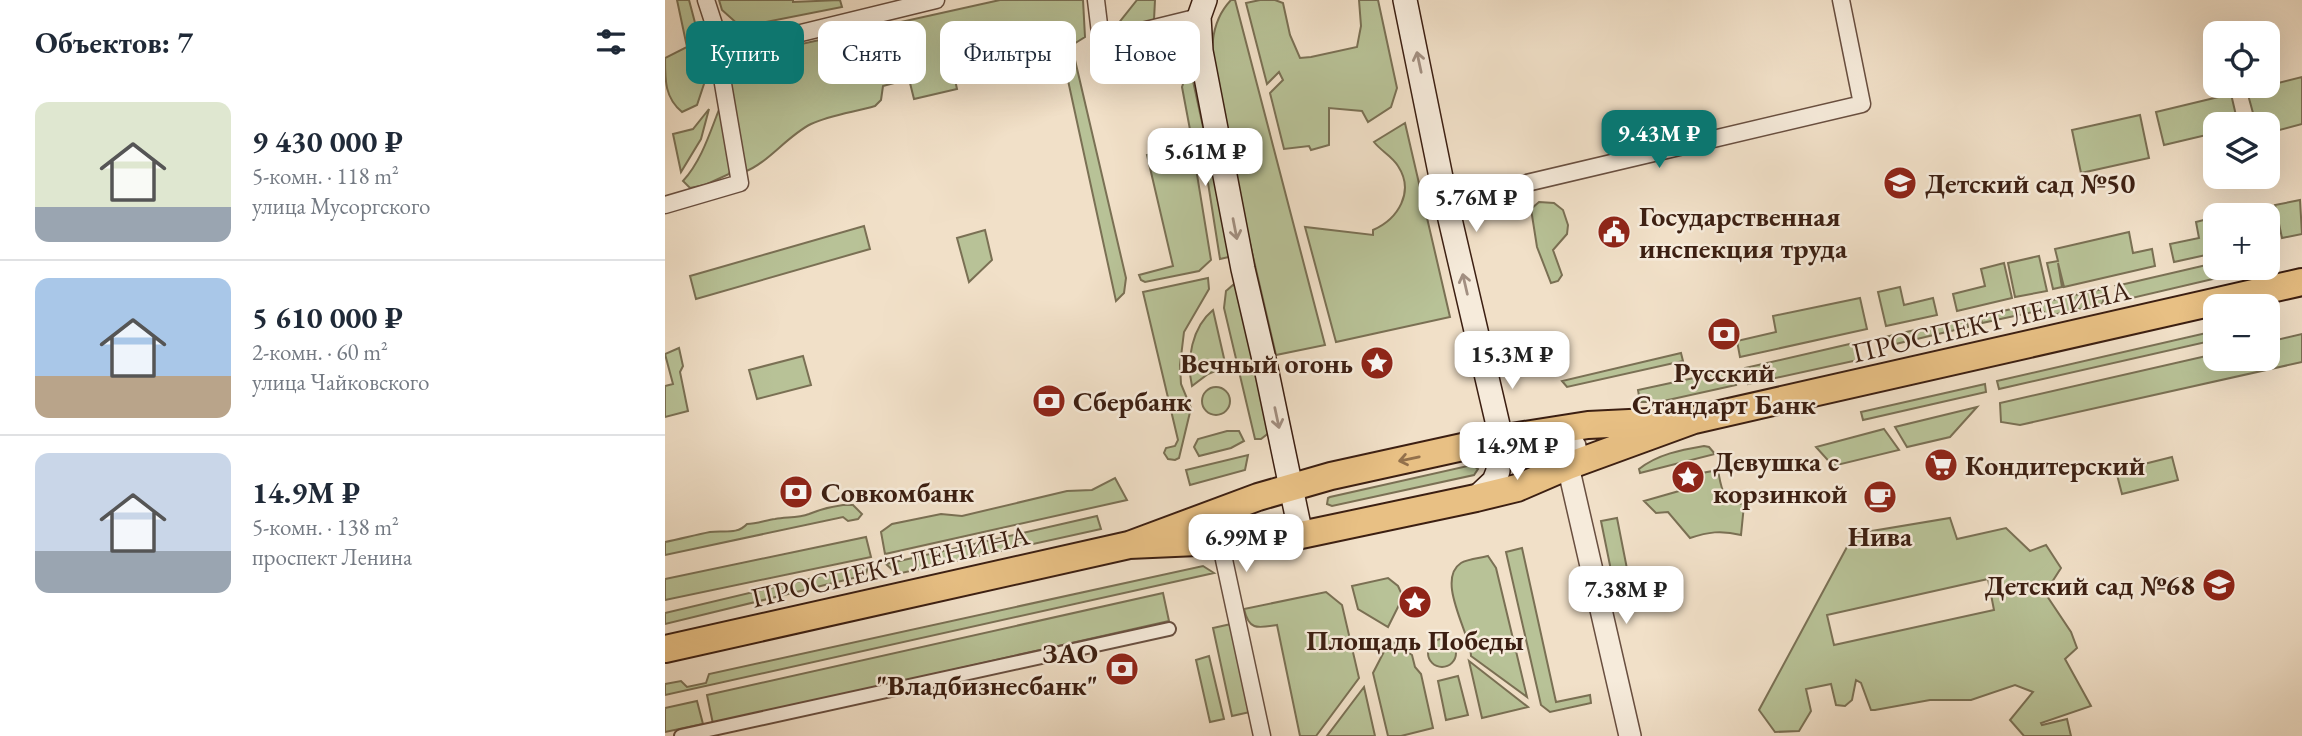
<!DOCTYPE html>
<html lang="ru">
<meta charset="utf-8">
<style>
body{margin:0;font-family:"EB Garamond",serif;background:#f6f6f7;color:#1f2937;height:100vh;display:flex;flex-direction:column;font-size:26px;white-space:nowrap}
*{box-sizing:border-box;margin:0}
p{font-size:23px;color:#747a83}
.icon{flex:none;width:38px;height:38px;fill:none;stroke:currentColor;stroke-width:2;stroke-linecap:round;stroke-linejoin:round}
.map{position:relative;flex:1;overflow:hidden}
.drawer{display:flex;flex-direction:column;background:#fff;width:665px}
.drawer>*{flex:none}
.hud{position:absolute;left:21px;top:21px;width:665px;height:63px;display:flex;gap:14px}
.controls{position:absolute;left:1538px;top:21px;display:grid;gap:14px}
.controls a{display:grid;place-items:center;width:77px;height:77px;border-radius:14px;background:#fff;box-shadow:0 7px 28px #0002;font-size:35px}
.price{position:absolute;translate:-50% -60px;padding:0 16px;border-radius:14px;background:#fff;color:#222;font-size:23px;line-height:46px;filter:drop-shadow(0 2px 4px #0008)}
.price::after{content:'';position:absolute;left:50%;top:42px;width:21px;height:16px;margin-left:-10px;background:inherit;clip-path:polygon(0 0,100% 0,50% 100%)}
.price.on{background:#0f766e;color:#fff}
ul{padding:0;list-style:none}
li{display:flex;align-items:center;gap:21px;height:175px;padding:0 35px}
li+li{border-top:2px solid #e0e1e3}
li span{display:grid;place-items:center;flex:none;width:196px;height:140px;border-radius:14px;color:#555}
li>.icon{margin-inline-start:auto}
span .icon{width:84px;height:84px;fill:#fffc;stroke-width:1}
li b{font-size:30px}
h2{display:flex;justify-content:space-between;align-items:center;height:84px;padding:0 35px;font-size:30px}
.chip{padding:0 24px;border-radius:14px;background:#fff;box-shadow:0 7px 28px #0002;font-size:24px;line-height:63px}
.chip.on{background:#0f766e;color:#fff}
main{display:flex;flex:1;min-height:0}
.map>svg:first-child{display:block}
.green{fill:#b8c297;stroke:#7a7054;stroke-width:2;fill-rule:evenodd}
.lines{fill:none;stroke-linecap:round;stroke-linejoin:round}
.pedestrian-casing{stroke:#694f40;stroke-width:16}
.minor-casing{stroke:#694f40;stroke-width:19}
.tertiary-casing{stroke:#694f40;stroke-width:24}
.secondary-casing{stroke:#3c1f12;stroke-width:26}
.primary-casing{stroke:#3c1f12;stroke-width:30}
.pedestrian{stroke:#f6ebdb;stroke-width:12}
.minor{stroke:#f6ebdb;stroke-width:16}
.tertiary{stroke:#f6ebdb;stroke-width:21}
.secondary{stroke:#f6ebdb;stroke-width:23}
.primary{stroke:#e8c084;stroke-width:26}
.oneway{stroke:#a28f81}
.oneway2{stroke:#92704b}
.labels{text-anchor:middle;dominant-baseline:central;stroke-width:5;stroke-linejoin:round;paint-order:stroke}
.poi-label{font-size:28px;font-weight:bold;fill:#3c1f12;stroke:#f6ebdb;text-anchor:start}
.street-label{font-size:28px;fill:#3c1f12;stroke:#f6ebdb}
</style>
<main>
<section class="drawer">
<h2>Объектов: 7<svg class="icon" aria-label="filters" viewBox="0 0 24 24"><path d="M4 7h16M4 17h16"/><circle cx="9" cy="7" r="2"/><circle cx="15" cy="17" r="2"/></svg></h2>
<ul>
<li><span style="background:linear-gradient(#dfe7d0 75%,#9aa5b1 0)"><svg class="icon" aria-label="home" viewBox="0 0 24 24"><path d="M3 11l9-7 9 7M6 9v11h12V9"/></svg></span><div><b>9 430 000 ₽</b><p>5-комн. · 118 m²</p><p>улица Мусоргского</p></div></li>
<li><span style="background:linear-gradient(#a9c7e8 70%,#b9a48a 0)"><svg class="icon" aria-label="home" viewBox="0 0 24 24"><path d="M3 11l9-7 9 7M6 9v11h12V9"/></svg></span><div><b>5 610 000 ₽</b><p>2-комн. · 60 m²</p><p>улица Чайковского</p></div></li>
<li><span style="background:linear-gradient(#c9d6e8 70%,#9aa5b1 0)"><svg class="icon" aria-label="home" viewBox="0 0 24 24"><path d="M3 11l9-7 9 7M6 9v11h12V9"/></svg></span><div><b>14.9M ₽</b><p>5-комн. · 138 m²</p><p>проспект Ленина</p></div></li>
</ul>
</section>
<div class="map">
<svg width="1637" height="736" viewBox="0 0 1637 736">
<rect width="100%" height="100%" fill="#f1e0c8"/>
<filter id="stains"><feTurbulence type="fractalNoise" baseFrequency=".00286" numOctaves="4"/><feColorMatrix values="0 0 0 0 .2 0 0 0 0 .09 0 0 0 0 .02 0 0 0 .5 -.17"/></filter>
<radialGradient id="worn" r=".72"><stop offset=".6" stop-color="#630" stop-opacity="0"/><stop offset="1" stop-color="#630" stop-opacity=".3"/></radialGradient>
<path class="green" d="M12,0H24L43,72L32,105L17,112C0,98 0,81 0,58L22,47Z
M54,0H128V2L175,0L177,7L76,27L57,10Z
M335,0H418L420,37L407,45L397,46L394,37L380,41L382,50L300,70L289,75L292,89L249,99L244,79L218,86L216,100L210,106C190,112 165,115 146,124C122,136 102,164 79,172L64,86L67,64L82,56Z
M472,0H490L489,20L449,29Z
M566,0H570L660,345L611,355L550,94C547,61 541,26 566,0Z
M595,0H610L618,3L625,35L635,58L646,57L692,47L696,26L694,0H713L732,88L726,107L703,122L697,111L664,108V145L646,150L644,146L619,149L605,93L618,80L614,72L602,84L581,3Z
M513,39L517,40L521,49L542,145L526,135L517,87L520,78L515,75L508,45Z
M410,60L461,278L459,293L451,301L399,62Z
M1637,77V124L1603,133V124H1591L1582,91Z
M1566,94L1573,124H1550V133L1499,145L1491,112Z
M55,107L67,167L64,174L40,185L25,188L18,181C37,160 45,132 55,107Z
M44,109L36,139L16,172L8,134L28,129Z
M1475,115L1484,158L1416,173L1407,130Z
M740,123L785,317L671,342L640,227L708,235V230C733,219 750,192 733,166C727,156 716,151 709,142Z
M522,146L528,150L546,260L534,271L480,282L476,280L474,275L508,266L482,155Z
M538,151L550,166L568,256L555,259Z
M1635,200L1637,234L1617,238L1610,205Z
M874,202L889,203L898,210L903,225L902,234L888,250L897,275L893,281L886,283L872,247L866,209Z
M1550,217V253L1509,262L1505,244L1534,238L1531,222Z
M199,226L205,249L31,299L25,276Z
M320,230L327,260L304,282L292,238Z
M1464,232L1468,253L1487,249L1490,266L1399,287L1393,263L1397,287L1388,289L1382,263L1393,261L1390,249Z
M1374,256L1382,291L1350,297L1343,263Z
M1339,263L1347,298L1292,311L1288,294L1320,286L1316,269Z
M1550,263V268H1563L1565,275L1467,298L1451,286Z
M543,278L544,289L519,332L515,365L516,384L526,408L514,458L510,460L503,459L499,453L501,448L510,446L513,440L478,292Z
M568,285L574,287L605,432L596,439H590L559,308L561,291Z
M1235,287L1239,305L1268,298L1272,315L1221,326L1213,292Z
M1442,288L1437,304L1383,316L1377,310L1317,323L1315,316Z
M1195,298L1202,329L1075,357L1072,341L1111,332L1108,316Z
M548,310L561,367L543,374L527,386C521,360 527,327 548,310Z
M1301,318L1303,327L1222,346L1220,337Z
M1550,331V340L1334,389L1332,381Z
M1637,334V362L1355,425L1336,422L1335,403L1550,354V359H1603V342Z
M1189,343L1193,360L1083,384L1080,368Z
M14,348L18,366L15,372L23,411L0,417V386L8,384L0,354Z
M1016,353L1018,361L902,387L897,381Z
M138,356L146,385L92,399L84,370Z
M1066,370L1071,385L994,402H975L973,390Z
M1320,384L1321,392L1198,420L1196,412Z
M537 401a14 14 0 1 1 28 0a14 14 0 1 1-28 0Z
M1312,407L1285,437L1242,447L1230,427Z
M1219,429L1234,450L1168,466L1151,447Z
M562,431H574L579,441L566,448L534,456L529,447L533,439Z
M1039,446L1044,447L1050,454L975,473L974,469C993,454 1016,450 1039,446Z
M583,455L580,470L525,485L521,470Z
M1507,457L1513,480L1457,494L1451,471Z
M807,465L813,469L809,475L667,506L662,504L663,498L665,497Z
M1053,470C1057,492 1056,497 1079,505L1076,535C1056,530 1043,532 1025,538L1003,512L991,513L979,501L1021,489L1037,473Z
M450,478L462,500L220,554L216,532L227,524L276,514L297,516L402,491L427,490Z
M178,505H188L197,514L193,519L183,521L178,517L0,555V542C15,539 30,535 45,532C58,530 72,535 82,524C92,524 101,520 110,519C122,517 133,518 144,514C156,509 164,507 178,505Z
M432,516L436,529L232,574L221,564Z
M952,518L967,594L959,597L951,595L936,521Z
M1285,518L1292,539L1341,528L1365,551L1381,545L1396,568L1380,593L1406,632L1412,648L1400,659L1426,706L1376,723L1377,725L1402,719L1406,736H1359L1345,720L1368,692L1350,685L1306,700H1265L1210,710H1206L1196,683L1191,680L1187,700L1180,706L1171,705L1166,684L1141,689L1146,711L1134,731L1110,732L1094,710L1189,534ZM1323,579L1329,610L1169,645L1162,615Z
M201,537L206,557L0,600V579Z
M857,548L891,702L925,695L926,703L885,712L876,705L841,552Z
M823,556L831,568L862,697L806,656C806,635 770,580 796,563C802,559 815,558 823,556Z
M203,565L201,575L0,624V613Z
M538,566L549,573L0,695V684L16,681L22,687L41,683L44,674Z
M723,578L733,586L738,597L723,627L693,609L687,586Z
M661,592L677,605L694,678L651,736H635L612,625C593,628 584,631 579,609Z
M498,593L504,621L48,724L42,695Z
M566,624L585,712L567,716L548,628Z
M763 653a14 14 0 1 1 28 0a14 14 0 1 1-28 0Z
M725,640L747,655L750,667L756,674L768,728L736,736H723L708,673Z
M544,656L559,719L545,722L531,660Z
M804,661L863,707L817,718Z
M793,676L803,715L781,720L773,681Z
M699,687L710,736H662Z
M32,701L38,724L0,732V708Z"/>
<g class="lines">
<defs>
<path id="pedestrian" d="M16,736L504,629"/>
<path id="minor" d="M431,0L436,41L534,17
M58,52L271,0
M781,202L1197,104L1176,0
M0,205L75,183L57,78L58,52L41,0
M555,541L597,736"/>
<path id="tertiary" d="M896,429L910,446L903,466L965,736"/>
<path id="secondary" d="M540,0L534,17L536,51L578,269L601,368L636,535
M740,0L781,202L833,425V471L829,481L811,498"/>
<path id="primary" d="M464,545L601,539L636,535L811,498L852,488L903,466L1029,420L1637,282
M0,649L464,545L593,497L666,476L834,439L923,425L1006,421"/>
</defs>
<use href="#pedestrian" class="pedestrian-casing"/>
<use href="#minor" class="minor-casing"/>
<use href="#tertiary" class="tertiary-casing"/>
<use href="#secondary" class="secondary-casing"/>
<use href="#primary" class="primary-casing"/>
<use href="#pedestrian" class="pedestrian"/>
<use href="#minor" class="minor"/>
<use href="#tertiary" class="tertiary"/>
<use href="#secondary" class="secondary"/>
<use href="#primary" class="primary"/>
</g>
<defs><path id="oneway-shaft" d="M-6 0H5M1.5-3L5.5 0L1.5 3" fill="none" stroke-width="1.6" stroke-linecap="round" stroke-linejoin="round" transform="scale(1.75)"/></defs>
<g class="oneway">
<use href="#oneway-shaft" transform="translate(754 62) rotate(-102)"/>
<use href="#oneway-shaft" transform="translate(570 229) rotate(79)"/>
<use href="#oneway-shaft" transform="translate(800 284) rotate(-103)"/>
<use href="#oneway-shaft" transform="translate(612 418) rotate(78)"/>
</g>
<use class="oneway2" href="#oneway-shaft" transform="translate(744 459) rotate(168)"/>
<defs>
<symbol id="school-disc" viewBox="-11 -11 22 22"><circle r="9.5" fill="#8f2418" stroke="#f6ebdb"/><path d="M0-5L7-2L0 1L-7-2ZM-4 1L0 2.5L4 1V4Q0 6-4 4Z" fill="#fff"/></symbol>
<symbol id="civic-disc" viewBox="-11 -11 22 22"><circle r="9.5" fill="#8f2418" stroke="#f6ebdb"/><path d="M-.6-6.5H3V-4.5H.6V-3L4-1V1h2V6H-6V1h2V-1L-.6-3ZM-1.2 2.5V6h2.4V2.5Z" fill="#fff"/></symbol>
<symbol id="bank-disc" viewBox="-11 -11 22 22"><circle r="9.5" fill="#8f2418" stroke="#f6ebdb"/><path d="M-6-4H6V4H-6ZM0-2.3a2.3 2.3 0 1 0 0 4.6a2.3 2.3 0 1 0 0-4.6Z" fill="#fff"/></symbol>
<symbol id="sight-disc" viewBox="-11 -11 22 22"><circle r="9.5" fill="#8f2418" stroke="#f6ebdb"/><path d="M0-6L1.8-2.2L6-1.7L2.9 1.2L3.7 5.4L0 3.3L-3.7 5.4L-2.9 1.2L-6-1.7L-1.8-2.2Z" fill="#fff"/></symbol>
<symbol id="supermarket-disc" viewBox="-11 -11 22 22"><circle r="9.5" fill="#8f2418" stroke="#f6ebdb"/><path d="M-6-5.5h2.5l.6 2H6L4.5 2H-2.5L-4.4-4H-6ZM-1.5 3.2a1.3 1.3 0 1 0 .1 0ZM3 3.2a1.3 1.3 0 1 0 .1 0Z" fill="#fff"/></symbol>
<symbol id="cafe-disc" viewBox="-11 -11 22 22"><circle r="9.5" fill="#8f2418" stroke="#f6ebdb"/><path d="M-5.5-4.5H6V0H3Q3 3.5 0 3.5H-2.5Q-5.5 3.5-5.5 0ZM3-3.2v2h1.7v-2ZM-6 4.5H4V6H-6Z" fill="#fff"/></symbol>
</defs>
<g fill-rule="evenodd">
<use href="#school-disc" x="1216" y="164" width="38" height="38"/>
<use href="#civic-disc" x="930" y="213" width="38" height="38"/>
<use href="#bank-disc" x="1040" y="315" width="38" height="38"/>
<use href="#sight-disc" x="693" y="344" width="38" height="38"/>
<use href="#bank-disc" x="365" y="382" width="38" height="38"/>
<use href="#supermarket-disc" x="1257" y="446" width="38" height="38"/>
<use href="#sight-disc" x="1004" y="458" width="38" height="38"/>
<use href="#bank-disc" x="112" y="473" width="38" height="38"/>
<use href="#cafe-disc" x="1196" y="478" width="38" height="38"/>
<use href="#school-disc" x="1535" y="566" width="38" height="38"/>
<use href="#sight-disc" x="731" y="583" width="38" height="38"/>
<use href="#bank-disc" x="438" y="650" width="38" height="38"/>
</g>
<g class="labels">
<g class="poi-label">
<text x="1260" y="183">Детский сад №50</text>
<text x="974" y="216">Государственная<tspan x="974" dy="32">инспекция труда</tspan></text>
<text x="688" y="363" text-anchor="end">Вечный огонь</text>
<text x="1059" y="372" text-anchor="middle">Русский<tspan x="1059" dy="32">Стандарт Банк</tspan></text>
<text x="408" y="401">Сбербанк</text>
<text x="1048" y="461">Девушка с<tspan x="1048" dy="32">корзинкой</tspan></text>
<text x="1300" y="465">Кондитерский</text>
<text x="156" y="492">Совкомбанк</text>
<text x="1215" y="536" text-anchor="middle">Нива</text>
<text x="1530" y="585" text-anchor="end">Детский сад №68</text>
<text x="750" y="640" text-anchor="middle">Площадь Победы</text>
<text x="433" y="653" text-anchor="end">ЗАО<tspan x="433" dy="32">"Владбизнесбанк"</tspan></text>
</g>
<g class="street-label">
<text transform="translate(1326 321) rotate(-13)">ПРОСПЕКТ ЛЕНИНА</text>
<text transform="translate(225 566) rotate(-13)">ПРОСПЕКТ ЛЕНИНА</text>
</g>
</g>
<rect width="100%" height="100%" filter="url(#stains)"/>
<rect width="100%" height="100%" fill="url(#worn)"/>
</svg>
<div class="controls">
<a><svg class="icon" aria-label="locate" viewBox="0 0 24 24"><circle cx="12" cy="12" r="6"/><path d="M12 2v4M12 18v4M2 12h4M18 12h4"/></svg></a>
<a><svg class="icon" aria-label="layers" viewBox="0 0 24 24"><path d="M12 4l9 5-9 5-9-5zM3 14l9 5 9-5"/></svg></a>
<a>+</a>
<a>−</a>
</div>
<b class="price on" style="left:994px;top:170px">9.43M ₽</b>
<b class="price" style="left:540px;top:188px">5.61M ₽</b>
<b class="price" style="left:811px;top:234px">5.76M ₽</b>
<b class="price" style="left:847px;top:391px">15.3M ₽</b>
<b class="price" style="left:852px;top:482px">14.9M ₽</b>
<b class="price" style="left:581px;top:574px">6.99M ₽</b>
<b class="price" style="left:961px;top:626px">7.38M ₽</b>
<div class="hud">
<a class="chip on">Купить</a>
<a class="chip">Снять</a>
<a class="chip">Фильтры</a>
<a class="chip">Новое</a>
</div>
</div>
</main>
